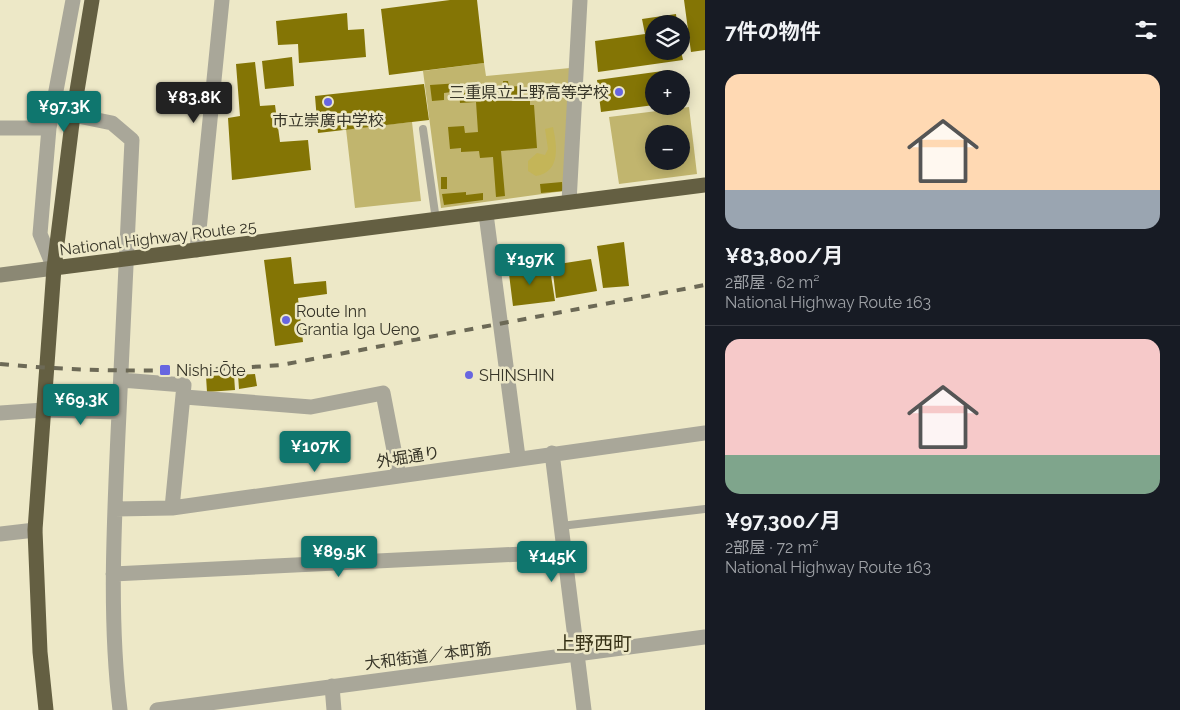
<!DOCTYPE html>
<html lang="ja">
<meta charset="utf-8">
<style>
body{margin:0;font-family:Raleway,"Noto Sans JP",sans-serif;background:#242831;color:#f1f3f6;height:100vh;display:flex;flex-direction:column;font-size:19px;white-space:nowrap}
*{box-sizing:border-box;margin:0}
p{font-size:16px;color:#9ea1a6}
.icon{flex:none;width:28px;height:28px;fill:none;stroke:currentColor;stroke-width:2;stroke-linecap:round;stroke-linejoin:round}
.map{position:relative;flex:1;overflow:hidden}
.sheet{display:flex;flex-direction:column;background:#171b24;width:475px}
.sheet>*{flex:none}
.controls{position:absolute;left:645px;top:15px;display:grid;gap:10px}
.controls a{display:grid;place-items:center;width:45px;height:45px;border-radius:50%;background:#171b24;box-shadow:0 2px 12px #0003;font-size:25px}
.price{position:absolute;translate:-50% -42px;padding:0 11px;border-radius:5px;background:#0f766e;color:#fff;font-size:16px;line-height:32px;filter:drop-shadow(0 1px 2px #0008)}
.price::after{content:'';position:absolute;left:50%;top:30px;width:15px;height:11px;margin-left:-8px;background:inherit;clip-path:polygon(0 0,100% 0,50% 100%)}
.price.current{background:#222;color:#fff}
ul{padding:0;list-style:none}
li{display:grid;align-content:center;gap:10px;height:265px;padding:0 20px}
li+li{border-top:1px solid #363941}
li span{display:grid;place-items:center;height:155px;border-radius:15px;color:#555}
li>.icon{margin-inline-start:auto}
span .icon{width:90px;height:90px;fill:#fffc;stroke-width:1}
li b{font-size:21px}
h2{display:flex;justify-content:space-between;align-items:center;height:60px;padding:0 20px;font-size:21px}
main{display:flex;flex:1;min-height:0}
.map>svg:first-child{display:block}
.green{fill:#c1b56e;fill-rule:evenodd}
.water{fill:#c4b558}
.building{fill:#847505}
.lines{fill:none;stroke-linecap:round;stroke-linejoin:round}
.lane{stroke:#a9a799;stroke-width:8}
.street{stroke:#a9a799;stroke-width:15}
.secondary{stroke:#8b8874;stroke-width:15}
.highway{stroke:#645f42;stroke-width:15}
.rail{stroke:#6c6956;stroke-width:4;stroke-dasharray:9 9;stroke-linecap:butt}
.poi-dot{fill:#6866e0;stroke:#ede8c7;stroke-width:2}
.labels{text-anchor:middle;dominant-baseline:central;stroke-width:5;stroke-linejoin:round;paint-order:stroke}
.poi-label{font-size:16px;fill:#373528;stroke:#ede8c7;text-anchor:start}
.street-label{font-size:16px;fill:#373528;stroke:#ede8c7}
.quarter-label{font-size:19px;fill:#332e13;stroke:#ede8c7}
</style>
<main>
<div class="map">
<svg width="705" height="710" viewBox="0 0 705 710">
<rect width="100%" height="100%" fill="#ede8c7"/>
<path class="green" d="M484,63L486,76L570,68L564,191L441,208L423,71Z
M689,107L697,174L619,184L609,117ZM654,134H681V161H654Z
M412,122L421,201L355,208L346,129Z"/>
<path class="water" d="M553,127C557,146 561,172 536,176L528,171V161L537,153L545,155L548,149L545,129Z"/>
<path class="building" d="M450,0H477L484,63L389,75L381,9Z
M684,0H705V50L691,52Z
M347,13L348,30L364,29L366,57L299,63L298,44L278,45L276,21Z
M676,14L677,24H654V51H681L683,60L598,72L595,41L645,34L642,19Z
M292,57L294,86L265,89L262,61Z
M255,62L260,106L275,105L280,142L308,140L311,170L232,180L228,118L240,116L236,64Z
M670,70L672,79H654V105L601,112L597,80Z
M503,81H508L509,87L519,86L521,100L530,99V105H534L537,148L501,151L505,196L496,197L493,157L480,158L479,151L461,152V148L450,149L448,127L464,126L465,133L478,132L476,102L460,103L459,91L444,93V100L432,101L430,85L460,83L461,93L483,91L484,96L504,94Z
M424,84L429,120L318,133L315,96Z
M441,177H447V189H441Z
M562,182L563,191L541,193L540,184Z
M466,192V195L483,193V200L444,205L442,194Z
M624,242L629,286L603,288L597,246Z
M291,257L294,284L326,281L327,294L298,298L303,342L275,346L264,260Z
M591,259L597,291L556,298L552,265Z
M524,265L525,273L550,269L555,301L513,306L508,266Z
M255,374L257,386L239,389L238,375Z
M234,375L235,390L207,392L206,376Z"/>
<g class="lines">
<path class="lane" d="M423,129L436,220
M561,526L705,509"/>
<path class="street" d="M73,115L112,123L132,140C127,238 123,336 118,434C114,526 109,619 120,710
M0,128H49
M569,202L580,0
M486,214L518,457
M197,250L222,0
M54,268L40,234L43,198L49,128L73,0
M121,380L184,385L172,508
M185,397L311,407L383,393L399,476
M0,413L44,410L119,412
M552,453L584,710
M115,509L172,508L705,433
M0,534L35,530
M113,574L563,552
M332,686L334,710
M157,710L705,637"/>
<path class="secondary" d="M0,275L54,268"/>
<path class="highway" d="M54,268L705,185
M46,710L40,652L35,530L54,268L73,115L92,0"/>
<path class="rail" d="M0,364C93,373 189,372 281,365L705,285"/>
</g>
<g class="poi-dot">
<circle cx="619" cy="92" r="5"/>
<circle cx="328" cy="102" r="5"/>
<circle cx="286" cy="320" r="5"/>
<rect x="159" y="364" width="12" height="12" rx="2.5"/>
<circle cx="469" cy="375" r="5"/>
</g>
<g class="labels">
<g class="poi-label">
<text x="609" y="92" text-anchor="end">三重県立上野高等学校</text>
<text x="328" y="120" text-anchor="middle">市立崇廣中学校</text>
<text x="296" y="311">Route Inn<tspan x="296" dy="18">Grantia Iga Ueno</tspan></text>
<text x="176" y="370">Nishi-Ōte</text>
<text x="479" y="375">SHINSHIN</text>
</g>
<g class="street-label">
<text transform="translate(158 238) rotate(-7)">National Highway Route 25</text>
<text transform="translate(408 457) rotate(-9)">外堀通り</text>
<text transform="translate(428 656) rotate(-7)">大和街道／本町筋</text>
</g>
<g class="quarter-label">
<text x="594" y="643">上野西町</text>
</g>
</g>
</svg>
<div class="controls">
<a><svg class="icon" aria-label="layers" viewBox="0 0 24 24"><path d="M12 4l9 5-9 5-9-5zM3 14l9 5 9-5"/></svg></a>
<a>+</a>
<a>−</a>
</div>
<b class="price current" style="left:194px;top:124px">¥83.8K</b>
<b class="price" style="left:64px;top:133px">¥97.3K</b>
<b class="price" style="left:530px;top:286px">¥197K</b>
<b class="price" style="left:81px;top:426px">¥69.3K</b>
<b class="price" style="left:315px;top:473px">¥107K</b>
<b class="price" style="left:339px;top:578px">¥89.5K</b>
<b class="price" style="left:552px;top:583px">¥145K</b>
</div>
<section class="sheet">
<h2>7件の物件<svg class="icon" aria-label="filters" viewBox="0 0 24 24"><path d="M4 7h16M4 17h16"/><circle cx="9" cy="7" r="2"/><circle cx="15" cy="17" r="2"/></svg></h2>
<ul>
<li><span style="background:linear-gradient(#ffd9b3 75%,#9aa5b1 0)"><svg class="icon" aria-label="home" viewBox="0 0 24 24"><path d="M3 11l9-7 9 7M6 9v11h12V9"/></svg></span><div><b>¥83,800/月</b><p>2部屋 · 62 m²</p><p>National Highway Route 163</p></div></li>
<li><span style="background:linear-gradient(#f6c9c9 75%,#7fa58c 0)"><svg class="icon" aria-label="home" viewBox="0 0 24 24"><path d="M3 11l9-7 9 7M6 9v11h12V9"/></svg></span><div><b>¥97,300/月</b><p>2部屋 · 72 m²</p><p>National Highway Route 163</p></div></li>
</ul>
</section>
</main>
